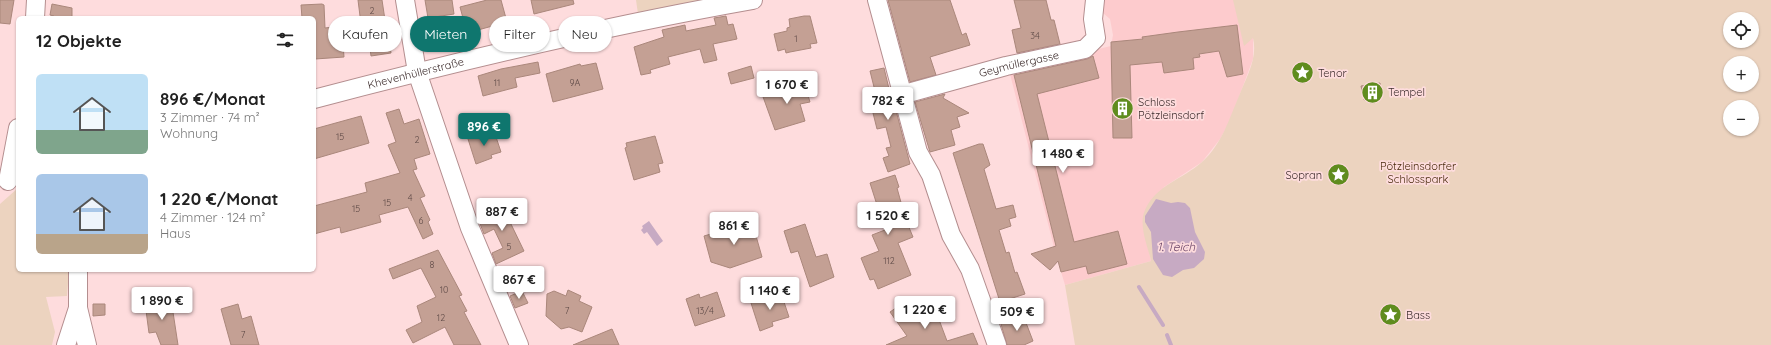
<!DOCTYPE html>
<html lang="de">
<meta charset="utf-8">
<style>
body{margin:0;font-family:Quicksand,sans-serif;background:#f6f6f6;color:#222;height:100vh;display:flex;flex-direction:column;font-size:15px;white-space:nowrap}
*{box-sizing:border-box;margin:0}
p{font-size:13px;color:#767676}
.icon{flex:none;width:22px;height:22px;fill:none;stroke:currentColor;stroke-width:2;stroke-linecap:round;stroke-linejoin:round}
.map{position:relative;flex:1;overflow:hidden}
.drawer{position:absolute;left:16px;top:16px;width:300px;height:256px;display:flex;flex-direction:column;background:#fff;border-radius:6px;box-shadow:0 1px 3px #0004}
.drawer>*{flex:none}
.hud{position:absolute;left:328px;top:16px;width:380px;height:36px;display:flex;gap:8px}
.tools{position:absolute;left:1723px;top:12px;display:grid;gap:8px}
.tools a{display:grid;place-items:center;width:36px;height:36px;border-radius:50%;background:#fff;box-shadow:0 1px 3px #0004;font-size:20px}
.price{position:absolute;translate:-50% -34px;padding:0 9px;border-radius:4px;background:#fff;color:#222;font-size:13px;line-height:26px;filter:drop-shadow(0 1px 2px #0008)}
.price::after{content:'';position:absolute;left:50%;top:24px;width:12px;height:9px;margin-left:-6px;background:inherit;clip-path:polygon(0 0,100% 0,50% 100%)}
.price.active{background:#0f766e;color:#fff}
ul{padding:0;list-style:none}
li{display:flex;align-items:center;gap:12px;height:100px;padding:0 20px}
li span{display:grid;place-items:center;flex:none;width:112px;height:80px;border-radius:6px;color:#555}
li>.icon{margin-inline-start:auto}
span .icon{width:48px;height:48px;fill:#fffc;stroke-width:1}
li b{font-size:17px}
h2{display:flex;justify-content:space-between;align-items:center;height:48px;padding:0 20px;font-size:17px}
.tag{padding:0 14px;border-radius:18px;background:#fff;box-shadow:0 1px 3px #0004;font-size:14px;line-height:36px}
.tag.active{background:#0f766e;color:#fff}
.map>svg:first-child{display:block}
.built{fill:#fdcbcd}
.green{fill:#ecd3bf;fill-rule:evenodd}
.water{fill:#c7aac3}
.lines{fill:none;stroke-linecap:round;stroke-linejoin:round}
.stream{stroke:#c7aac3;stroke-width:4}
.building{fill:#c4a094;stroke:#aa877b}
.minor-casing{stroke:#b48e8f;stroke-width:20}
.minor{stroke:#fff;stroke-width:18}
.labels{text-anchor:middle;dominant-baseline:central;stroke-width:3.5;stroke-linejoin:round;paint-order:stroke}
.number-label{font-size:9px;fill:#5f4a47}
.street-label{font-size:11px;fill:#3d2d2d;stroke:#fedcdd}
.poi-label{font-size:11px;fill:#3d2d2d;stroke:#fedcdd;text-anchor:start}
.park-label{font-size:11px;fill:#47290b;stroke:#fedcdd}
.water-label{font-size:12px;font-style:italic;fill:#6e4669;stroke:#fedcdd}
</style>
<div class="map">
<svg width="1771" height="345" viewBox="0 0 1771 345">
<rect width="100%" height="100%" fill="#fedcdd"/>
<path class="built" d="M1103,0H1243L1253,38V59L1230,121L1220,139L1202,162L1164,187L1143,224L1151,261L1065,285L1056,255L1009,70L1111,46L1113,35L1110,19L1103,13Z"/>
<path class="green" d="M636,0H710L638,14Z
M1233,0H1771V345H1075L1065,285L1151,261C1148,247 1138,225 1145,210C1156,185 1183,179 1202,162C1222,144 1229,119 1239,96C1246,77 1258,59 1253,38L1244,46ZM1730,19H1752V41H1730ZM1730,63H1752V85H1730ZM1730,107H1752V129H1730Z
M18,188V270H69L67,296L46,297L55,332L52,345H0V204Z"/>
<path class="water" d="M1156,199L1171,203L1178,202L1185,203L1190,208L1195,232L1205,252L1204,259L1194,268L1183,270L1172,277L1163,275L1153,259L1151,232L1145,222V216Z
M649,221L663,241L657,246L647,232L644,234L641,230L643,228L642,226Z"/>
<g class="lines">
<path class="stream" d="M1139,287L1163,325
M1167,335L1171,345"/>
</g>
<path class="building" d="M0,0H14L10,24L0,23Z
M358,0H382L385,20L391,19L394,44L390,45L391,53L371,56L367,23L361,24Z
M425,0H452L454,14L428,18Z
M487,0H501L507,22L467,33L460,7Z
M531,0H573L574,4L534,14Z
M888,0H950L962,35L966,33L970,45L930,57L936,75L910,82Z
M1014,0H1046L1051,20H1054L1060,44L1017,53L1012,30L1021,28Z
M52,4L72,8V18H54V16L50,15Z
M322,4L324,5L325,28L333,27V32H342L344,57L315,59L314,18H302L301,5Z
M726,16L728,25L733,24L737,39L713,44L717,60L704,63L700,49L668,57L670,64L650,70L651,73L641,75L634,47L664,37L662,30L685,25L686,31L716,25L714,18Z
M804,16H810L817,43L810,44L811,48L790,52L786,53L785,49L778,51L774,34L787,31V28L790,27L789,19Z
M1237,25L1243,74L1227,77L1219,51L1199,54L1200,57L1193,58L1194,69L1164,73L1162,62L1130,65L1132,138H1113L1111,42L1143,39L1142,37L1178,32Z
M1093,56L1099,78L1037,94L1074,242L1118,231L1127,264L1088,274L1086,266L1061,272L1058,261L1050,270L1031,254L1056,246L1014,75L1087,59Z
M538,62L540,73L515,78L517,87L483,96L478,76L501,69Z
M596,63L603,89L553,102L546,74L580,64L581,66Z
M751,66L754,78L731,84L728,73Z
M884,68L891,97L894,103L910,164L888,172L883,158L889,156L886,148L891,147L886,127L877,129L869,97L876,95L870,71Z
M804,82L810,102L800,104L805,121L775,130L762,94Z
M1380,83L1382,97L1364,100L1361,86Z
M945,94L943,98L969,113L957,117L960,127L951,130L955,145L930,152L915,102Z
M399,109L404,124L419,119L430,154L414,159L417,169L413,170L425,196L420,198L430,220L428,222L433,234L423,239L408,207L379,215L381,222L341,233L340,227L314,234V206L367,192L365,183L400,173L388,145L396,142L386,113Z
M361,116L369,143L314,159V129Z
M494,131L501,152L491,155L492,158L476,164L468,139Z
M655,136L663,163L658,164L660,172L634,180L625,148L627,147L626,143Z
M979,144H983L990,165L984,169L996,209L1013,205L1016,217L1009,219L1011,226L999,230L1006,253L1009,252L1015,273L1017,272L1025,294L1000,302L953,153Z
M895,175L899,187L897,188L902,206H900L913,237L898,243L911,275L878,289L874,279L870,280L861,258L879,251L872,235L885,230L870,183Z
M495,204L498,212L509,207L514,217L510,222L524,251L496,264L492,253L503,248L494,229L484,234L479,221L487,217L484,209Z
M752,222L762,257L730,268L711,262L704,236Z
M805,224L816,257L827,254L834,277L810,287L798,251L791,253L784,231Z
M438,250L462,295L459,296L467,311L464,312L481,345H454L445,327L413,343L406,330L422,322L417,306L436,297L421,268L393,279L389,269Z
M568,290L581,296L579,301L592,307L582,332L569,327L561,329L546,316L547,294L554,291L566,296Z
M522,291L528,303L515,308L510,296Z
M717,292L725,316L695,326L686,299L699,294L700,298Z
M781,293L789,317L772,322L773,326L760,331L751,303Z
M171,299L178,345H161L156,332L149,333L145,303Z
M903,303L916,320L935,309L947,341L973,333L978,345H886L907,336L890,312Z
M93,304H105V315L93,316Z
M238,304L242,319L251,316L259,345H231L221,309Z
M1023,315L1033,341L1024,345H1007L1001,324Z
M612,329L619,345H573L607,331Z"/>
<g class="lines">
<defs>
<g id="minor">
<path d="M405,0L417,72L470,228L519,345"/>
<path d="M877,0L918,152L931,175L951,235L970,269L997,345"/>
<path d="M35,18L36,0"/>
<path id="s1" d="M901,95L1006,66L1085,49L1096,38L1093,19L1095,0"/>
<path id="s2" d="M314,99C459,61 605,26 753,0"/>
<path d="M8,181L18,128"/>
<path d="M78,270V308L87,345"/>
<path d="M66,345L78,308"/>
</g>
</defs>
<use href="#minor" class="minor-casing"/>
<use href="#minor" class="minor"/>
</g>
<defs>
<symbol id="sight-disc" viewBox="-11 -11 22 22"><circle r="9.5" fill="#5f8c1e" stroke="#fedcdd"/><path d="M0-6L1.8-2.2L6-1.7L2.9 1.2L3.7 5.4L0 3.3L-3.7 5.4L-2.9 1.2L-6-1.7L-1.8-2.2Z" fill="#fff"/></symbol>
<symbol id="building-disc" viewBox="-11 -11 22 22"><circle r="9.5" fill="#5f8c1e" stroke="#fedcdd"/><path d="M-4-6H4V6H1V3H-1V6H-4ZM-2.5-4.3h1.7v1.8h-1.7ZM.8-4.3h1.7v1.8H.8ZM-2.5-1h1.7V.8h-1.7ZM.8-1h1.7V.8H.8Z" fill="#fff"/></symbol>
</defs>
<g fill-rule="evenodd">
<use href="#sight-disc" x="1290" y="60" width="25" height="25"/>
<use href="#building-disc" x="1360" y="80" width="25" height="25"/>
<use href="#building-disc" x="1110" y="96" width="25" height="25"/>
<use href="#sight-disc" x="1326" y="162" width="25" height="25"/>
<use href="#sight-disc" x="1378" y="302" width="25" height="25"/>
</g>
<g class="labels">
<g class="number-label">
<text x="372" y="10">2</text>
<text x="1035" y="35">34</text>
<text x="796" y="38">1</text>
<text x="497" y="82">11</text>
<text x="575" y="82">9A</text>
<text x="340" y="136">15</text>
<text x="417" y="139">2</text>
<text x="410" y="197">4</text>
<text x="387" y="202">15</text>
<text x="356" y="208">15</text>
<text x="421" y="220">6</text>
<text x="509" y="246">5</text>
<text x="889" y="260">112</text>
<text x="432" y="264">8</text>
<text x="444" y="289">10</text>
<text x="567" y="310">7</text>
<text x="705" y="310">13/4</text>
<text x="441" y="317">12</text>
<text x="243" y="334">7</text>
</g>
<g class="street-label">
<text stroke="none"><textPath href="#s1" startOffset="122">Geymüllergasse</textPath></text>
<text stroke="none"><textPath href="#s2" startOffset="105">Khevenhüllerstraße</textPath></text>
</g>
<g class="poi-label">
<text x="1318" y="73">Tenor</text>
<text x="1388" y="92">Tempel</text>
<text x="1138" y="102">Schloss<tspan x="1138" dy="13">Pötzleinsdorf</tspan></text>
<text x="1322" y="175" text-anchor="end">Sopran</text>
<text x="1406" y="315">Bass</text>
</g>
<g class="park-label">
<text x="1418" y="166">Pötzleinsdorfer<tspan x="1418" dy="13">Schlosspark</tspan></text>
</g>
<g class="water-label">
<text x="1176" y="246">1. Teich</text>
</g>
</g>
</svg>
<div class="tools">
<a><svg class="icon" aria-label="locate" viewBox="0 0 24 24"><circle cx="12" cy="12" r="6"/><path d="M12 2v4M12 18v4M2 12h4M18 12h4"/></svg></a>
<a>+</a>
<a>−</a>
</div>
<b class="price" style="left:787px;top:105px">1 670 €</b>
<b class="price" style="left:888px;top:121px">782 €</b>
<b class="price active" style="left:484px;top:147px">896 €</b>
<b class="price" style="left:1063px;top:174px">1 480 €</b>
<b class="price" style="left:502px;top:232px">887 €</b>
<b class="price" style="left:888px;top:236px">1 520 €</b>
<b class="price" style="left:734px;top:246px">861 €</b>
<b class="price" style="left:519px;top:300px">867 €</b>
<b class="price" style="left:770px;top:311px">1 140 €</b>
<b class="price" style="left:162px;top:321px">1 890 €</b>
<b class="price" style="left:925px;top:330px">1 220 €</b>
<b class="price" style="left:1017px;top:332px">509 €</b>
<div class="hud">
<a class="tag">Kaufen</a>
<a class="tag active">Mieten</a>
<a class="tag">Filter</a>
<a class="tag">Neu</a>
</div>
<section class="drawer">
<h2>12 Objekte<svg class="icon" aria-label="filters" viewBox="0 0 24 24"><path d="M4 7h16M4 17h16"/><circle cx="9" cy="7" r="2"/><circle cx="15" cy="17" r="2"/></svg></h2>
<ul>
<li><span style="background:linear-gradient(#bfe0f5 70%,#7fa58c 0)"><svg class="icon" aria-label="home" viewBox="0 0 24 24"><path d="M3 11l9-7 9 7M6 9v11h12V9"/></svg></span><div><b>896 €/Monat</b><p>3 Zimmer · 74 m²</p><p>Wohnung</p></div></li>
<li><span style="background:linear-gradient(#a9c7e8 75%,#b9a48a 0)"><svg class="icon" aria-label="home" viewBox="0 0 24 24"><path d="M3 11l9-7 9 7M6 9v11h12V9"/></svg></span><div><b>1 220 €/Monat</b><p>4 Zimmer · 124 m²</p><p>Haus</p></div></li>
</ul>
</section>
</div>
